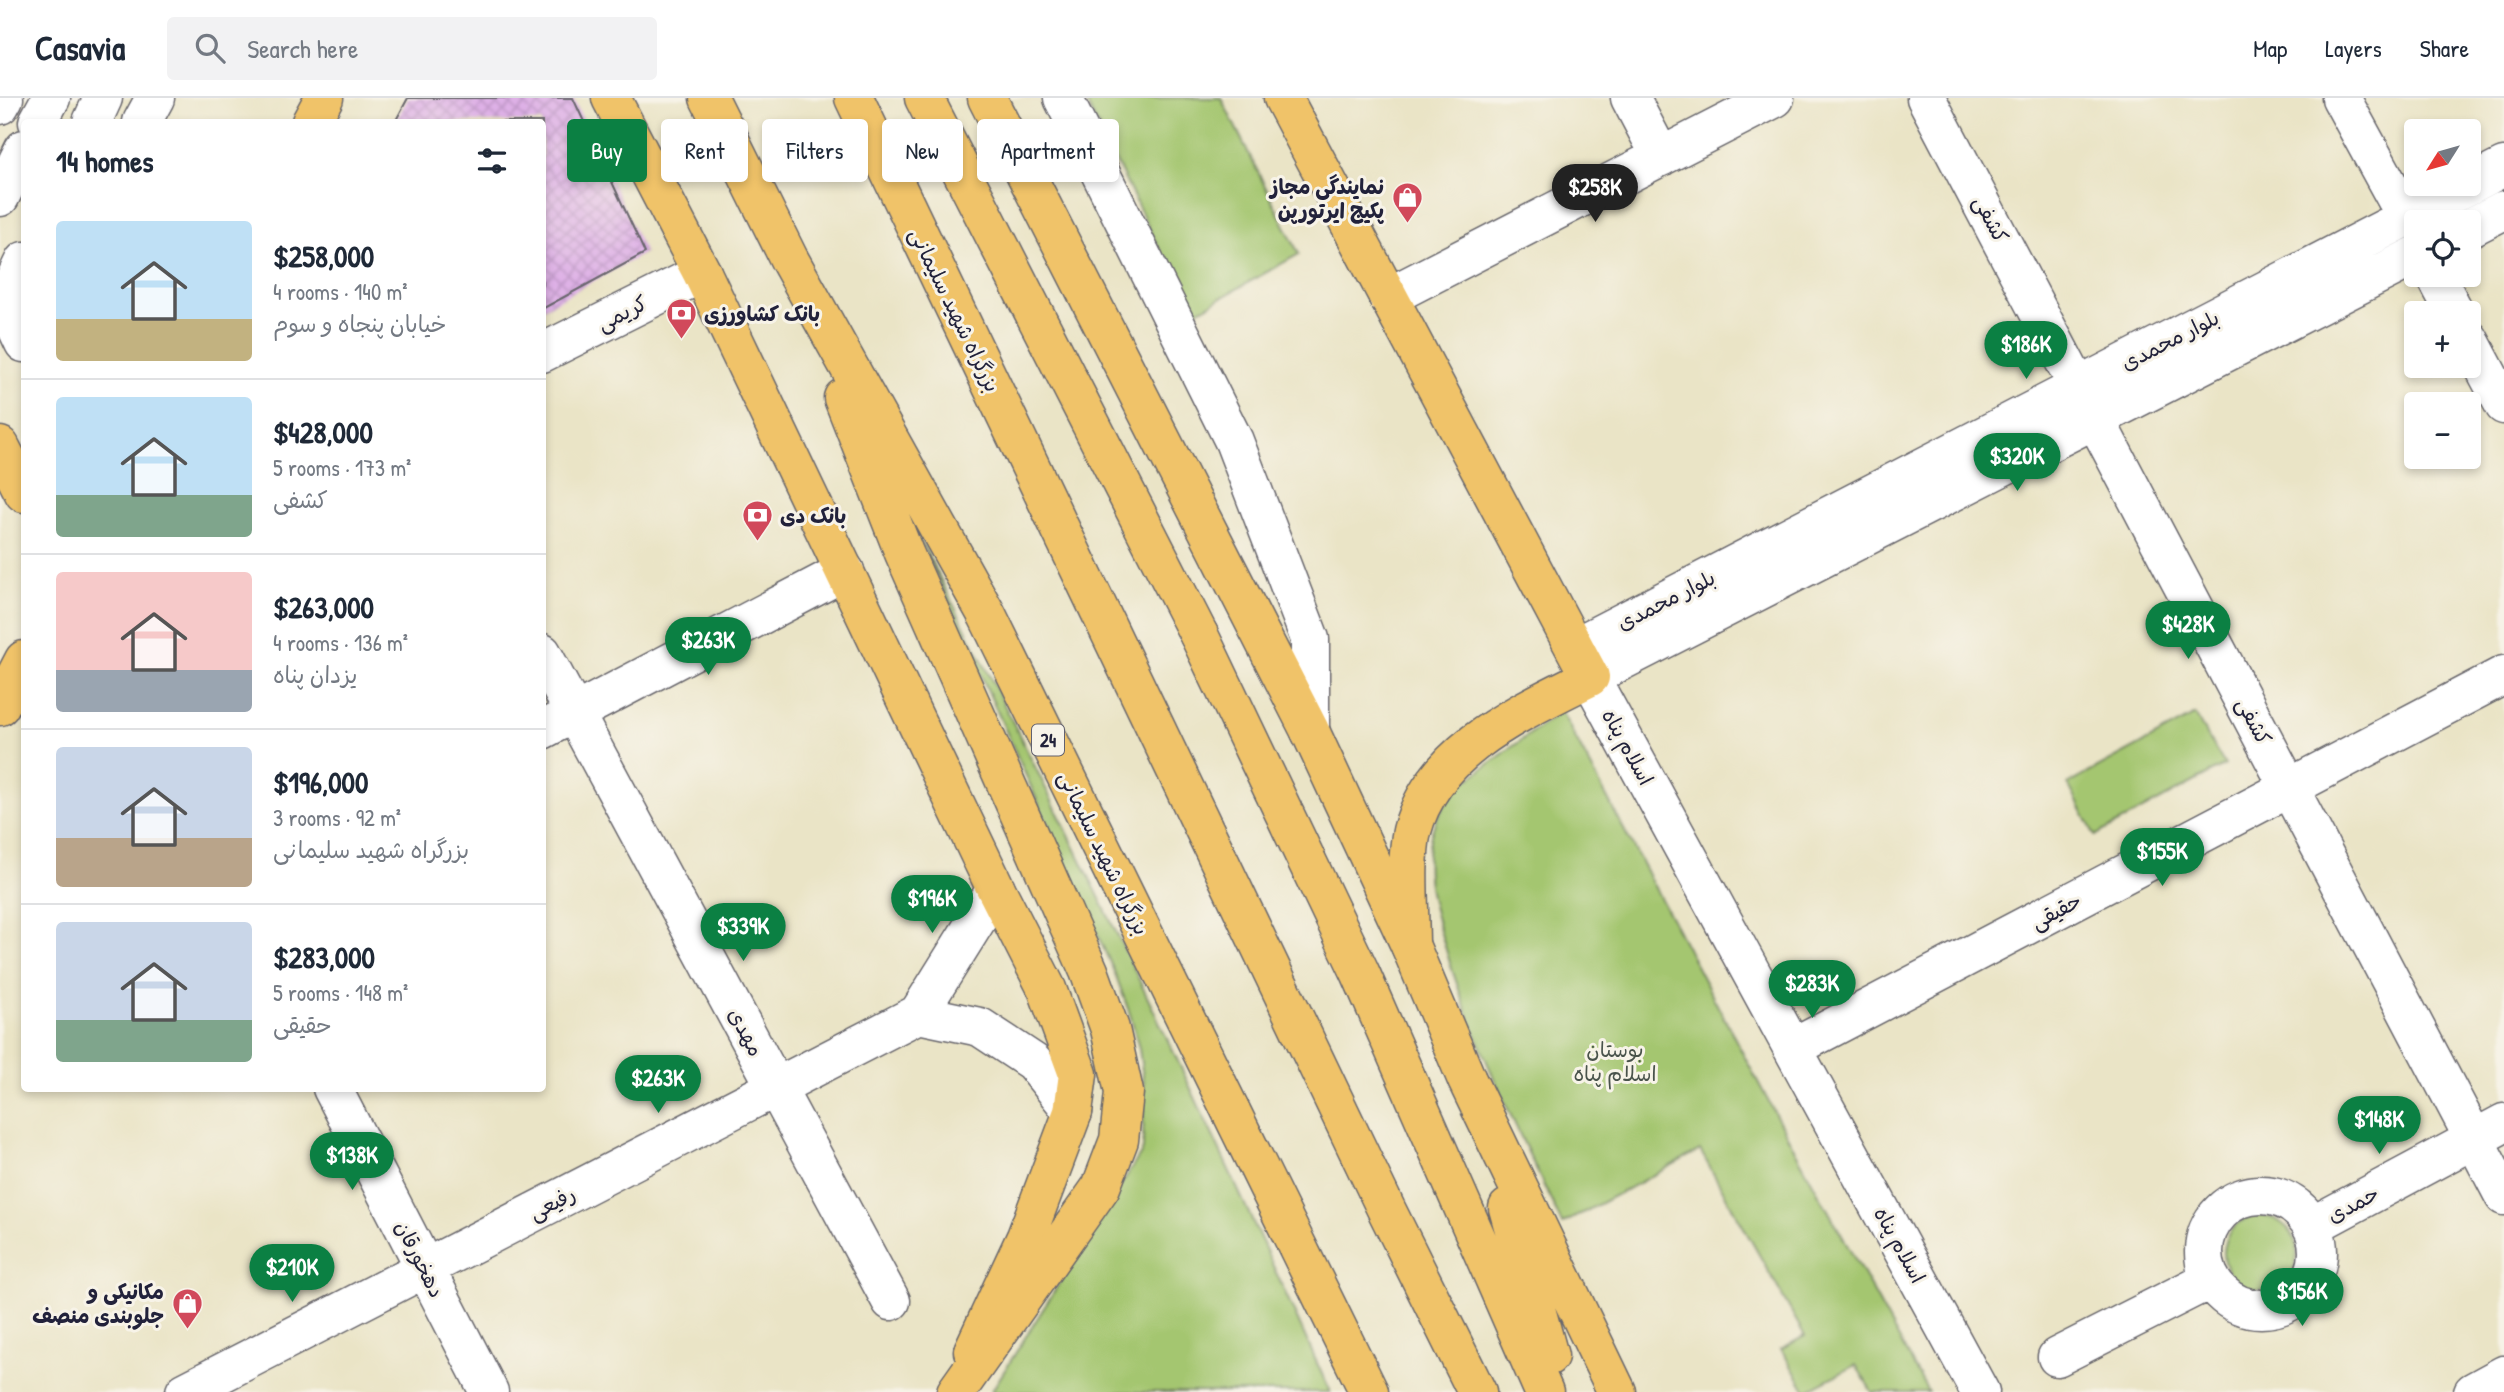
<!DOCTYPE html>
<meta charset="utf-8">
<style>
body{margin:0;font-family:"Patrick Hand","Playpen Sans Arabic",sans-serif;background:#f2f2f3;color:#1f2937;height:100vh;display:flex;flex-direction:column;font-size:26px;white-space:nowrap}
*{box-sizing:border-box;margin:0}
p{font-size:23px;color:#747a83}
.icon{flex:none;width:38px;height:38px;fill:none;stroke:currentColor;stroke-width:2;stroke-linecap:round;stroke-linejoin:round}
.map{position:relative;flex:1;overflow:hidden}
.drawer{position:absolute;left:21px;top:21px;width:525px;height:973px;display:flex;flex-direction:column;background:#fff;border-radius:7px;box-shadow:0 4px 10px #0003}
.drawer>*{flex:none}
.guide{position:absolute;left:567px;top:21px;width:665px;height:63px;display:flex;gap:14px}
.needle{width:46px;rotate:233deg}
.fabs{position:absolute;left:2404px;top:21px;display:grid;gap:14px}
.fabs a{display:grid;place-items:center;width:77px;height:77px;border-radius:7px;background:#fff;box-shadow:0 4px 10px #0003;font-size:35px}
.price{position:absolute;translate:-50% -60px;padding:0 16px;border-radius:24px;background:#0b8043;color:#fff;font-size:23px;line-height:46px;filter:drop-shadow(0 2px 4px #0008)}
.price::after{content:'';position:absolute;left:50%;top:42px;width:21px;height:16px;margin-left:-10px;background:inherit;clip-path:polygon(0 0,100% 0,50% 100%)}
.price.on{background:#222;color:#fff}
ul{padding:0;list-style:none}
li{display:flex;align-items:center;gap:21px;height:175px;padding:0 35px}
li+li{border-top:2px solid #e0e1e3}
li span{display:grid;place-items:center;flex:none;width:196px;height:140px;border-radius:7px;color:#555}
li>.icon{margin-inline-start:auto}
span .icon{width:84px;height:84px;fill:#fffc;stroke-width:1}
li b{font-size:30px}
h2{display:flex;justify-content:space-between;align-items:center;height:84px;padding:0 35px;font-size:30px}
.tag{padding:0 24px;border-radius:7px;background:#fff;box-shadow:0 4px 10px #0003;font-size:24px;line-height:63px}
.tag.on{background:#0b8043;color:#fff}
header{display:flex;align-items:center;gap:42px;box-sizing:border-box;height:98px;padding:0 35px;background:#fff;border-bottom:2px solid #e0e1e3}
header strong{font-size:33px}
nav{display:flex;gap:38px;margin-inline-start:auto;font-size:24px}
.search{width:490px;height:63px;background:#f2f2f3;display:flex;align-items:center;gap:18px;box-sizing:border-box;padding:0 24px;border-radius:7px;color:#747a83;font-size:26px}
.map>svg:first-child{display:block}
.green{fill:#a4c66f;stroke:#637455;stroke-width:2}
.building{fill:url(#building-cross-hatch)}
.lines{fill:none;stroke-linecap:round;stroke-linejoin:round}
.minor-casing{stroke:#68666c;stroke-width:41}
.major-casing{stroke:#68666c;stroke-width:41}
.highway-casing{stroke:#68666c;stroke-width:41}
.minor{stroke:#fff;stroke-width:38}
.major{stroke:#f0c369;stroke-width:38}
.highway{stroke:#f0c369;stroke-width:38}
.labels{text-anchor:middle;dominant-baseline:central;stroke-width:6;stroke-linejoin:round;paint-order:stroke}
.shield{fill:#f7f3e8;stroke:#62616f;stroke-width:2}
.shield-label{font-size:19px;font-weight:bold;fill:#22223b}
.poi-label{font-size:21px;font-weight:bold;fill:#22223b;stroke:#f7f3e8;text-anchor:end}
.street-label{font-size:21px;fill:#22223b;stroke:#f7f3e8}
.park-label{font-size:21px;fill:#49534b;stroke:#f7f3e8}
</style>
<header>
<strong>Casavia</strong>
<div class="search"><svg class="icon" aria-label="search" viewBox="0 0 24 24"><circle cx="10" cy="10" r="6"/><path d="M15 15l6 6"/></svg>Search here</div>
<nav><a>Map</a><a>Layers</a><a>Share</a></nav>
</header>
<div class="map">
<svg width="2504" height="1294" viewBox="0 0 2504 1294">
<defs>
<pattern id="building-cross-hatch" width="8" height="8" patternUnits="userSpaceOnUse" patternTransform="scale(1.75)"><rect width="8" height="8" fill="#deb0e6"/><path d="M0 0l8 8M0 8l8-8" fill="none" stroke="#be97c6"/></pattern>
</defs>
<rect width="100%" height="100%" fill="#f7f3e8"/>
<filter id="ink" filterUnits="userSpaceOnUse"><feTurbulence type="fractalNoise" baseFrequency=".0143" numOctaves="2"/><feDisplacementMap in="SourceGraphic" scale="14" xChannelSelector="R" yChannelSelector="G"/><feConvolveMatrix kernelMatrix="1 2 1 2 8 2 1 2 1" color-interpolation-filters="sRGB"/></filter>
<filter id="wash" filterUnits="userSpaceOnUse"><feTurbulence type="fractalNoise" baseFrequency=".00686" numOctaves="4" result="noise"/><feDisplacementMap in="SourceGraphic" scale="28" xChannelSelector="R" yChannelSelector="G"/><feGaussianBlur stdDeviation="1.57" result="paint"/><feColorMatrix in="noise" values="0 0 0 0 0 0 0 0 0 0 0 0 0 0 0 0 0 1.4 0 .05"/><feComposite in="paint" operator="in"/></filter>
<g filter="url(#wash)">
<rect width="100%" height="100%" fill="#eae4c6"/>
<path class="green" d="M1084,0H1221L1299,156L1192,216Z
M918,437C1063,719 1201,1005 1330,1294H991L1143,1052L1144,986L1139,951L1131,919L1116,878Z
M1561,613L1774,1014L1928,1294H1872L1856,1267L1806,1293L1781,1251L1805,1238L1700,1052L1562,1126C1519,1034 1472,943 1444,845C1435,817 1425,786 1428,756C1430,728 1442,705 1462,686Z
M2195,617L2225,667L2095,738L2068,686Z
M2223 1155a37 37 0 1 1 74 0a37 37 0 1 1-74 0Z"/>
<g id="blocks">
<path class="building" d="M408,0H573L645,155L542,211V24H395Z"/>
</g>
</g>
<g filter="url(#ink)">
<use href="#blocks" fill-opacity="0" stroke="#68666c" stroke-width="2"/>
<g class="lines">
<defs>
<path id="minor" d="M1063,0L1234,343L1310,541V633
M1630,0L1661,59
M1926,0L2504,1098
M2341,0L2406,119
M0,7L4,0
M38,24L51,0
M92,24L103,0
M142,24L155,0
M0,99L24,51
M2469,130L2504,112
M2435,177L2455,215
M0,194L24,245
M1388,199L1775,0
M5,203L24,163
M2469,241L2504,307
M542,255L702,175
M1575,549L2504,69
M542,555L891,1203
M542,632L845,473
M918,916L980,929L1033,964L1073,1014
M1793,950L2504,577
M332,990L489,1294
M2204 1154a57 57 0 1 1 114 0a57 57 0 1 1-114 0Z
M2312,1128L2504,1025
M2057,1259L2211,1181
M185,1294L918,916L996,791
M1980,1294L1590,579L2417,157
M2473,1294L2504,1277"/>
<path id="major" d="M611,0L702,175L996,791L1047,891L1078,976L1073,1014L1026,1139L973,1253
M924,0L1199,537
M1283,0L1590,579C1521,614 1433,651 1412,733C1405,762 1410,816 1410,847
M311,24L324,0
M0,348L24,395
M0,608L24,562"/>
<path id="highway" d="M709,0L789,161L987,517L1369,1294
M854,0L1387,1113L1477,1294
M987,0L1310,633L1410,847L1467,982L1617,1294
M843,300L904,455L1089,873L1110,931L1124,994L1119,1042L1101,1089L956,1294
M1199,537L1360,874L1544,1294
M1508,1110L1549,1258"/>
</defs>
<use href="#minor" class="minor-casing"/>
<use href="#major" class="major-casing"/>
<use href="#highway" class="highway-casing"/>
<use href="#minor" class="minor"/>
<use href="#major" class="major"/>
<use href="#highway" class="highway"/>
</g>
</g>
<defs>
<symbol id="shop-pin" viewBox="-11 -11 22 30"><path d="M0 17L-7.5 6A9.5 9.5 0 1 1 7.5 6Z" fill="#d1495b" stroke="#f7f3e8"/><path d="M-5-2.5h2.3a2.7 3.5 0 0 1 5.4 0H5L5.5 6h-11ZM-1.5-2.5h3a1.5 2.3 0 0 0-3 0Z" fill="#fff"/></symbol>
<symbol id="bank-pin" viewBox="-11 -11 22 30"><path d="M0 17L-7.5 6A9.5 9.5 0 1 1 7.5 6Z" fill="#d1495b" stroke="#f7f3e8"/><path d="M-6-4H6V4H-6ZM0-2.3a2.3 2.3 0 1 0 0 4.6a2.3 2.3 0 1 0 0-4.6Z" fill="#fff"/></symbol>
</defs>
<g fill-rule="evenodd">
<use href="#shop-pin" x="1390" y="82" width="35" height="47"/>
<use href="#bank-pin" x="664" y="198" width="35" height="47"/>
<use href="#bank-pin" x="740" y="400" width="35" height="47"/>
<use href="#shop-pin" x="170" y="1188" width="35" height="47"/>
</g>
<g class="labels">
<rect class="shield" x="1032" y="626.5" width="32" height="31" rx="5"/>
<g class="shield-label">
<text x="1048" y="642">24</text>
</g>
<g class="poi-label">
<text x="1384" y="88">نمایندگی مجاز<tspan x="1384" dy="24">پکیج ایرتورپن</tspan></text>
<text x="704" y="215" text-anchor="start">بانک کشاورزی</text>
<text x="780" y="417" text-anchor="start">بانک دی</text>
<text x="164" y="1193">مکانیکی و<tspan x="164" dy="24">جلوبندی منصف</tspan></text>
</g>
<g class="street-label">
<text transform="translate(1991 121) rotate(62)">کشفی</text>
<text transform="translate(955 212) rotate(64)">بزرگراه شهید سلیمانی</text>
<text transform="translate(622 215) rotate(-27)">کریمی</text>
<text transform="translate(2170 242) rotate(-27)">بلوار محمدی</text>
<text transform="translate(1666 502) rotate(-27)">بلوار محمدی</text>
<text transform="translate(2254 623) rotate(62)">کشفی</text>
<text transform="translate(1628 649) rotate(61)">اسلام پناه</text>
<text transform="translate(1104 755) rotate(64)">بزرگراه شهید سلیمانی</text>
<text transform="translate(2056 813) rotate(-28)">حقیقی</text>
<text transform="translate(746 934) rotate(62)">مهدی</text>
<text transform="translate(552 1105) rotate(-27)">رفیعی</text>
<text transform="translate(2353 1106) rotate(-28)">حمدی</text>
<text transform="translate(1900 1147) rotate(61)">اسلام پناه</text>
<text transform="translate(420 1161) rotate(63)">دهخورقان</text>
</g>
<g class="park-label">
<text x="1615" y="951">بوستان<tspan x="1615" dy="24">اسلام پناه</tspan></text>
</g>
</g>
</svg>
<div class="fabs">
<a><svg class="needle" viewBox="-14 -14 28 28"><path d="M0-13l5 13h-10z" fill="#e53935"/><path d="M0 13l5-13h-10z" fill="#747a83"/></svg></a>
<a><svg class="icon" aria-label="locate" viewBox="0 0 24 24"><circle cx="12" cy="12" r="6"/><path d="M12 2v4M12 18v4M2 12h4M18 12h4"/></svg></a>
<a>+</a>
<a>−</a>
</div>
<b class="price on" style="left:1595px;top:126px">$258K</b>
<b class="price" style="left:2026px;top:283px">$186K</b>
<b class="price" style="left:2017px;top:395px">$320K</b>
<b class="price" style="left:2188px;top:563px">$428K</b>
<b class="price" style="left:708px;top:579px">$263K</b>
<b class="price" style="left:2162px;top:790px">$155K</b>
<b class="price" style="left:932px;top:837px">$196K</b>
<b class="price" style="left:743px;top:865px">$339K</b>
<b class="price" style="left:1812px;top:922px">$283K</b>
<b class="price" style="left:658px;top:1017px">$263K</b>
<b class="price" style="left:2379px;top:1058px">$148K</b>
<b class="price" style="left:352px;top:1094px">$138K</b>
<b class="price" style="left:292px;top:1206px">$210K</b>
<b class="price" style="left:2302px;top:1230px">$156K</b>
<div class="guide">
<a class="tag on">Buy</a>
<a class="tag">Rent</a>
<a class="tag">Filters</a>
<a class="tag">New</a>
<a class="tag">Apartment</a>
</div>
<section class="drawer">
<h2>14 homes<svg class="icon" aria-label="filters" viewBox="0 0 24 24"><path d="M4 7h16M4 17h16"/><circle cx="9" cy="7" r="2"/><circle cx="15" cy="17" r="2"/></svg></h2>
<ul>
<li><span style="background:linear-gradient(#bfe0f5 70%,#c2b280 0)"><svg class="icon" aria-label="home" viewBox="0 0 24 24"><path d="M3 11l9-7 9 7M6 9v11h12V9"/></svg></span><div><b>$258,000</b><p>4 rooms · 140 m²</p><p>خیابان پنجاه و سوم</p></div></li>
<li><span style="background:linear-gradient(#bfe0f5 70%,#7fa58c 0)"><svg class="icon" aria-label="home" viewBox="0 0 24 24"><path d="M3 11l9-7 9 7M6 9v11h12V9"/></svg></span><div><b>$428,000</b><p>5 rooms · 173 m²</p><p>کشفی</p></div></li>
<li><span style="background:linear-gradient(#f6c9c9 70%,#9aa5b1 0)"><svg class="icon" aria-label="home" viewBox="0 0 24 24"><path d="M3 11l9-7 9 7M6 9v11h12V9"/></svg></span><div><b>$263,000</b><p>4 rooms · 136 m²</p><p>یزدان پناه</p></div></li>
<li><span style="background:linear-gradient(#c9d6e8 65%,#b9a48a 0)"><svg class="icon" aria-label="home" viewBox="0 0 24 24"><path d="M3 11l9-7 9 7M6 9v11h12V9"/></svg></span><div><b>$196,000</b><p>3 rooms · 92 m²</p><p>بزرگراه شهید سلیمانی</p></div></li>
<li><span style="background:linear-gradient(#c9d6e8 70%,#7fa58c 0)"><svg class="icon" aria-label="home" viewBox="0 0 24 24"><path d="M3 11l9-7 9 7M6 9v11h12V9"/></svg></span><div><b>$283,000</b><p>5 rooms · 148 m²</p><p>حقیقی</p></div></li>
</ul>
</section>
</div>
